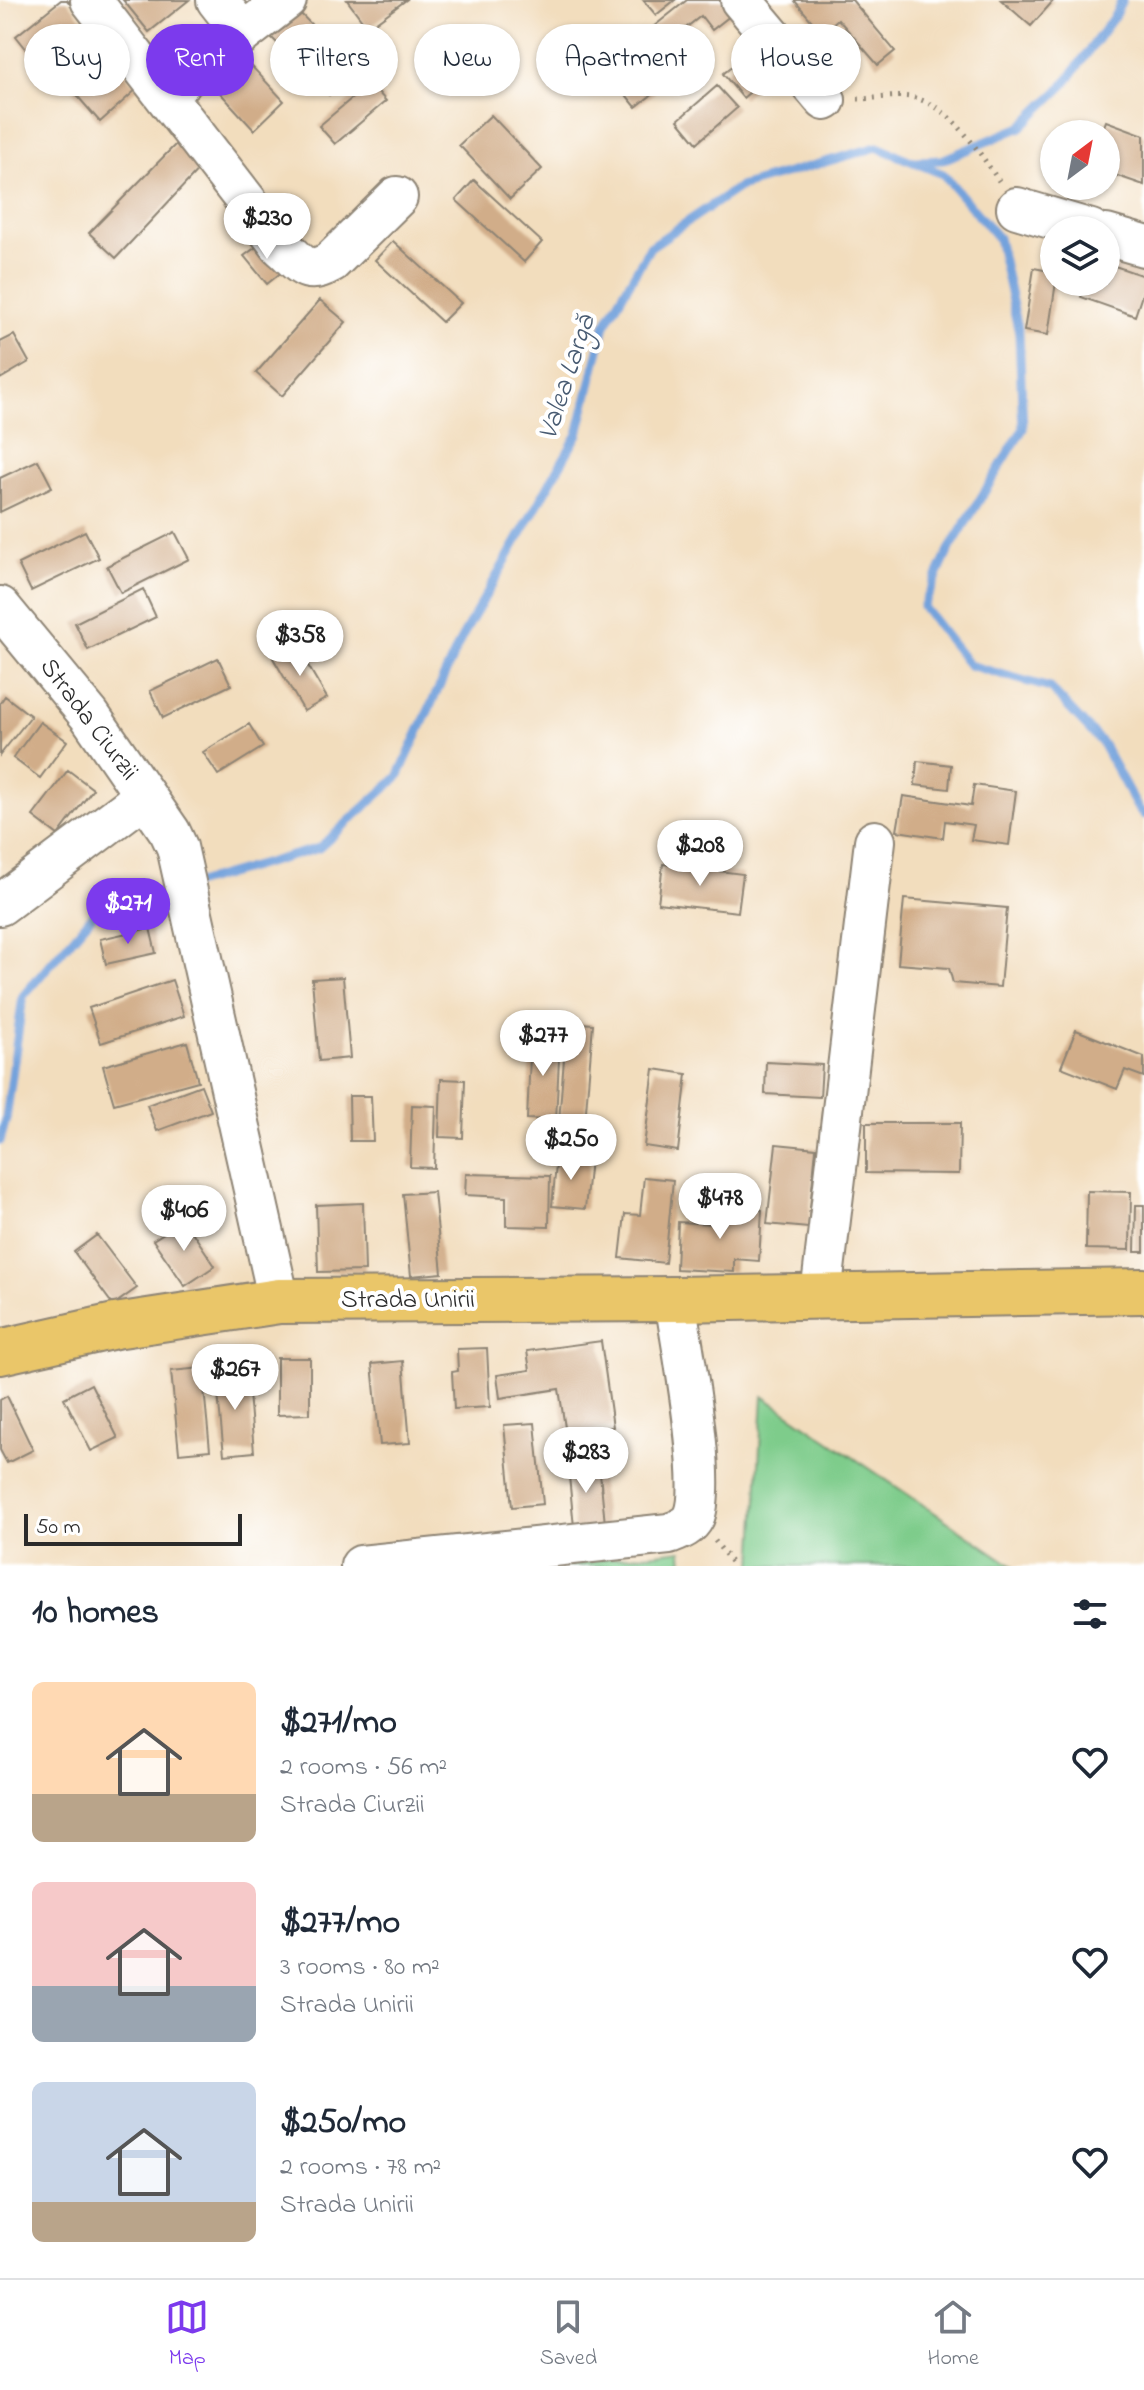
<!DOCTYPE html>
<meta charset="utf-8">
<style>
body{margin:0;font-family:"Indie Flower",sans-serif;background:#f2f2f3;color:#1f2937;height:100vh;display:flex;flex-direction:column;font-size:30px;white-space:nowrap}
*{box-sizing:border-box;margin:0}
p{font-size:26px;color:#747a83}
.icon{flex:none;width:44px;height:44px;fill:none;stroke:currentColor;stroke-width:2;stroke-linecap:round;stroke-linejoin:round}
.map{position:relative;height:1566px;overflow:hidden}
.side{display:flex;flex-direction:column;background:#fff;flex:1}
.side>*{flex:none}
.hud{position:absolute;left:24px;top:24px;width:1096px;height:72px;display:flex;gap:16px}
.needle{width:52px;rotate:32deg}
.buttons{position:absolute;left:1040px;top:120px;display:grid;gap:16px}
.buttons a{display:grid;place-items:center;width:80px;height:80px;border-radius:50%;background:#fff;box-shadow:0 2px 6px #0004;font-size:40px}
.scale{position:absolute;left:24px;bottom:20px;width:218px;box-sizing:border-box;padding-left:8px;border:4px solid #2b2b2b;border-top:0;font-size:22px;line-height:28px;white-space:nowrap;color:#2b2b2b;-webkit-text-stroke:6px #fff;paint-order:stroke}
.price{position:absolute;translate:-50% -68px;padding:0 18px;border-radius:28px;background:#fff;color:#222;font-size:26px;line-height:52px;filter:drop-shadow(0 2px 4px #0008)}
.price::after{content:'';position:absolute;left:50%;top:48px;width:24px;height:18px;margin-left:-12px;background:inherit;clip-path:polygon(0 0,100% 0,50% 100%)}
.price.current{background:#7c3aed;color:#fff}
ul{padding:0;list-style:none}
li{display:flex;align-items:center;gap:24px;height:200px;padding:0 32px}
li span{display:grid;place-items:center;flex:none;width:224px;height:160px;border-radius:12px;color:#555}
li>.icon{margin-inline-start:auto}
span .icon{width:96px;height:96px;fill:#fffc;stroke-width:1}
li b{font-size:34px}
h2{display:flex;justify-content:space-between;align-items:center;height:96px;padding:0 32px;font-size:34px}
.pill{padding:0 28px;border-radius:36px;background:#fff;box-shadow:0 2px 6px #0004;font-size:28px;line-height:72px}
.pill.current{background:#7c3aed;color:#fff}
.tab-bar{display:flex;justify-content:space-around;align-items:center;height:112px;border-top:2px solid #e0e1e3;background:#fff;font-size:22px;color:#747a83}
.tab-bar a{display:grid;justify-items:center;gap:4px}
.tab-bar .current{color:#7c3aed}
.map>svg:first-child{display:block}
.green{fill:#7ecc8b;stroke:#547c5b;stroke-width:2}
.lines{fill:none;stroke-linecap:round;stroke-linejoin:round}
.stream{stroke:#73a2dc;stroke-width:9}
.building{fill:#d1ad89}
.minor-casing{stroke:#8e8474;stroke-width:44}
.major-casing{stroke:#8e8474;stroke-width:48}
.path{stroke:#8e8474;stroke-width:5;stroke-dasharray:2 6;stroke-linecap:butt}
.minor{stroke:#fff;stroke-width:40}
.major{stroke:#eac669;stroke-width:44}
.labels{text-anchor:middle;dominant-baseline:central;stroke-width:8;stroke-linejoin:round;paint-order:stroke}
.street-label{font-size:26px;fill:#2b2b2b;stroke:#fff}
.water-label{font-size:28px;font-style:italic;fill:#485b72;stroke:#fff}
</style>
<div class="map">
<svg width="1144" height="1566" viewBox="0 0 1144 1566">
<rect width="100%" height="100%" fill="#fff"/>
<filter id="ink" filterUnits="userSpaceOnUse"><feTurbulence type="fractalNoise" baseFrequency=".0125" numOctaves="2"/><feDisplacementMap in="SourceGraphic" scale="16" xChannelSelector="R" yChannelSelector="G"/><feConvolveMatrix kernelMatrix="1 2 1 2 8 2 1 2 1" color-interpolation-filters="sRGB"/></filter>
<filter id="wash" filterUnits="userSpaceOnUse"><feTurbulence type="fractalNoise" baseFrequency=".006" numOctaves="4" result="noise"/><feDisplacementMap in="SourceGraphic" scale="32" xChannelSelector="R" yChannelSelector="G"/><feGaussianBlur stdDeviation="1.8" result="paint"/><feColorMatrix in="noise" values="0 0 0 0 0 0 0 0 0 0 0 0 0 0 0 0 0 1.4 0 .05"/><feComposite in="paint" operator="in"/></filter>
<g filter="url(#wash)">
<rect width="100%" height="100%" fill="#f2ddbd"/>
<path class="green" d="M763,1396L1013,1566H753Z
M682,1550L683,1566H543Z"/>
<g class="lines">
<path class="stream" d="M918,161L942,160L1021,127L1064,85L1115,15L1122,0
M194,884L319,848L398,777L462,637L578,434L605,325L650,247L739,187L877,147L943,174L998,238L1019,333L1023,429L949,550L923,607L969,665L1050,688L1102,743L1137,807L1144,815
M0,1141L6,1119L23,996L96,911L176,889"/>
</g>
<g id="blocks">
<path class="building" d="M61,0H67L92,31L43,70L16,36Z
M123,0H189L149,32Z
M347,0H406L368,28Z
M643,0H675L656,15Z
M687,0H733L740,8L712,30L701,16L678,34L687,46L664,65L673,78L636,107L603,67Z
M794,0H852L895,51L878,65L838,19L822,33Z
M1001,0H1054L1031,26Z
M294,7L355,69L329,95L267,33Z
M763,41L783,64L743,98L723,74Z
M243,57L284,101L254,130L213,85Z
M111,58L138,88L100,122L73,91Z
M370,83L386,101L335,144L319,126Z
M717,86L737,108L697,143L678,120Z
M491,115L542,169L510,199L459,145Z
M1106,121L1144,135V185L1106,172V134H1101Z
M179,141L204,164L116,258L89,233Z
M474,180L542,242L524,262L456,200Z
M267,239L289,266L267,284L244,256Z
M393,241L461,303L442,322L375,260Z
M1106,263L1144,276V289L1135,316L1081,297L1086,282H1106Z
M1034,268L1054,272V282H1056L1048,335L1024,331Z
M320,300L346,322L282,396L256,373Z
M14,335L29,362L0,379V342Z
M38,460L52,487L0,512V478Z
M85,531L99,558L31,591L18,564Z
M175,532L189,559L121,593L107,566Z
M143,589L156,617L88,650L75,623Z
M296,645L327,698L304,711L273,658Z
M218,658L231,685L163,718L150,691Z
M5,696L31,716L0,755V703Z
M40,722L67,741L40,778L13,758Z
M249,724L263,747L218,775L203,752Z
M917,761L951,765L949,789L915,785Z
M68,770L93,789L58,835L33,816Z
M974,785L1016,791L1009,845L971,840L974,825L945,821L943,838L897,831L903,796L971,806Z
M663,864L743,874L738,912L658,903Z
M904,899L1007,908L1000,987L953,983L949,968L898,964Z
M150,928L156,953L106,964L100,939Z
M343,977L350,1058L319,1061L312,979Z
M172,980L184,1016L101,1043L89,1008Z
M567,1022L593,1024L583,1148L557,1146Z
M1076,1030L1144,1057V1077L1125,1070L1117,1089L1061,1067Z
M531,1036L560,1038L556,1120L527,1119Z
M187,1042L198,1081L114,1104L103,1066Z
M766,1062L822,1065L820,1097L765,1094Z
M654,1069L687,1074L678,1151L644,1146Z
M441,1079L465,1080L463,1138L439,1137Z
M201,1085L211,1111L157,1131L147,1105Z
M349,1096H371L373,1141H350Z
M412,1105L436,1106L434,1168L410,1167Z
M866,1123H960L959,1174L866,1173Z
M776,1144L816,1148L808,1228L767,1224Z
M557,1155L590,1159L585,1209L552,1206Z
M466,1174L550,1176L549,1227L506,1226V1197L465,1195Z
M644,1177L673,1180L665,1263L620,1258L625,1214L640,1215Z
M1087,1191L1131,1192L1130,1250L1086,1249Z
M434,1192L442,1273L411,1276L403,1194Z
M363,1203L365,1271L318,1272L316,1205Z
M1136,1205H1144V1252H1135Z
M713,1208L762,1210L759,1261L734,1259V1272L676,1269L678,1222L712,1224Z
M184,1220L215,1266L185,1286L153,1240Z
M97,1235L137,1288L113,1305L74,1252Z
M601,1341L613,1427L566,1434L559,1389L500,1398L497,1375L530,1370L527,1351Z
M487,1348L490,1407L454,1409L452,1372L458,1371L457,1349Z
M277,1358H310V1414L277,1415Z
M403,1361L410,1443L380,1445L372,1364Z
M202,1368L210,1450L179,1453L171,1371Z
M247,1370L254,1452L224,1455L216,1373Z
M91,1384L118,1438L91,1451L64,1398Z
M7,1396L33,1450L7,1463L0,1450V1400Z
M535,1423L543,1504L512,1507L504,1425Z
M598,1453L606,1534L575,1537L567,1456Z"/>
</g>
</g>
<g filter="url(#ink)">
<use href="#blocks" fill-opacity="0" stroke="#8e8474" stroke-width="2"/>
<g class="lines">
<defs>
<path id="minor" d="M91,0L281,246C301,263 305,277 331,262L397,197
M217,0L243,33
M741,0L825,100
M164,94L286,0
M1017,208L1091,230
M1106,235L1144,246
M0,607L90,716L170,832L177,847L279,1301
M0,905L145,796
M821,1295L875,841
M361,1566L669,1534C679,1530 689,1527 694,1517C709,1483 681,1342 675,1299"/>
<path id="major" d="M0,1352L115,1326L279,1301L675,1299L1144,1291"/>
</defs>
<use href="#minor" class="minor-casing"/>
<use href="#major" class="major-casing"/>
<path class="path" d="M858,99C873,99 901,94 915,98C953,108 978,151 999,181
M715,1541L734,1566"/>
<use href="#minor" class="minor"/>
<use href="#major" class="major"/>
</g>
</g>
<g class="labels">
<g class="street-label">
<text transform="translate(88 720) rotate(53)">Strada Ciurzii</text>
<text x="408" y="1301">Strada Unirii</text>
</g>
<g class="water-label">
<text transform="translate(568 378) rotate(-72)">Valea Largă</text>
</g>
</g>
</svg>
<div class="buttons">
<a><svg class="needle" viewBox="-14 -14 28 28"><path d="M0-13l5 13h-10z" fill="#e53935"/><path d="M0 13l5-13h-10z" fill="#747a83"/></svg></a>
<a><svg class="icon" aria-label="layers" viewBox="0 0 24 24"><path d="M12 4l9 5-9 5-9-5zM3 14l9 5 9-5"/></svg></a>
</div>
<div class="scale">50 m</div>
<b class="price" style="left:267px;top:261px">$230</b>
<b class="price" style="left:300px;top:678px">$358</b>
<b class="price" style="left:700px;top:888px">$208</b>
<b class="price current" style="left:128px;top:946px">$271</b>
<b class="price" style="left:543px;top:1078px">$277</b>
<b class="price" style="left:571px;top:1182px">$250</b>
<b class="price" style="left:720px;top:1241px">$478</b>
<b class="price" style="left:184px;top:1253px">$406</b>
<b class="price" style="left:235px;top:1412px">$267</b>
<b class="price" style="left:586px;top:1495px">$283</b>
<div class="hud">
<a class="pill">Buy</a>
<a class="pill current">Rent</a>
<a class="pill">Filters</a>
<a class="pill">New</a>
<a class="pill">Apartment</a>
<a class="pill">House</a>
</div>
</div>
<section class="side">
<h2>10 homes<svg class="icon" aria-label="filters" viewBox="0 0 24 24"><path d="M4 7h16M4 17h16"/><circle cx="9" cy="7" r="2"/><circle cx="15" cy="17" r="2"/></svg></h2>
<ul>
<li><span style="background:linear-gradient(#ffd9b3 70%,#b9a48a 0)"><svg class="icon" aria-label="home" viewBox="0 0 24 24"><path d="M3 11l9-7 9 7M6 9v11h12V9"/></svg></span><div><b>$271/mo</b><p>2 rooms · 56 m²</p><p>Strada Ciurzii</p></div><svg class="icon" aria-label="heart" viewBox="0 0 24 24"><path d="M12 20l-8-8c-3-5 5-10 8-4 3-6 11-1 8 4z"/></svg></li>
<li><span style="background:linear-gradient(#f6c9c9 65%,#9aa5b1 0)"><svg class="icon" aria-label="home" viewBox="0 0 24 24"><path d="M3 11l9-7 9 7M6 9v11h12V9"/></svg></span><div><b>$277/mo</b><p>3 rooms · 80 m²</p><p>Strada Unirii</p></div><svg class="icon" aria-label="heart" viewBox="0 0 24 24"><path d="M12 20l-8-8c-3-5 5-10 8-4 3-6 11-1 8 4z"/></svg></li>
<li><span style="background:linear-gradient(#c9d6e8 75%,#b9a48a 0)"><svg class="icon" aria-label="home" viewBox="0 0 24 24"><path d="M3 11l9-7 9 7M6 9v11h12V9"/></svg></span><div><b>$250/mo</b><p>2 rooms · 78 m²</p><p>Strada Unirii</p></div><svg class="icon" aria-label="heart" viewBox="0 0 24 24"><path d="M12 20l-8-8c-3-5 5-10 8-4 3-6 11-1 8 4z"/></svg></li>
</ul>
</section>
<nav class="tab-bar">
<a class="current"><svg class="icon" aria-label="map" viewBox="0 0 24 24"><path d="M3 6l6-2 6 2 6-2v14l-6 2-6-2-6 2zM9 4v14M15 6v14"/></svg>Map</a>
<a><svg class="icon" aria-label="saved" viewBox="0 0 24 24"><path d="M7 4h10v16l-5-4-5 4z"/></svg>Saved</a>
<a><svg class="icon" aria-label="home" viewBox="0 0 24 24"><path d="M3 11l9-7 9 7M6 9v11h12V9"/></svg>Home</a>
</nav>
